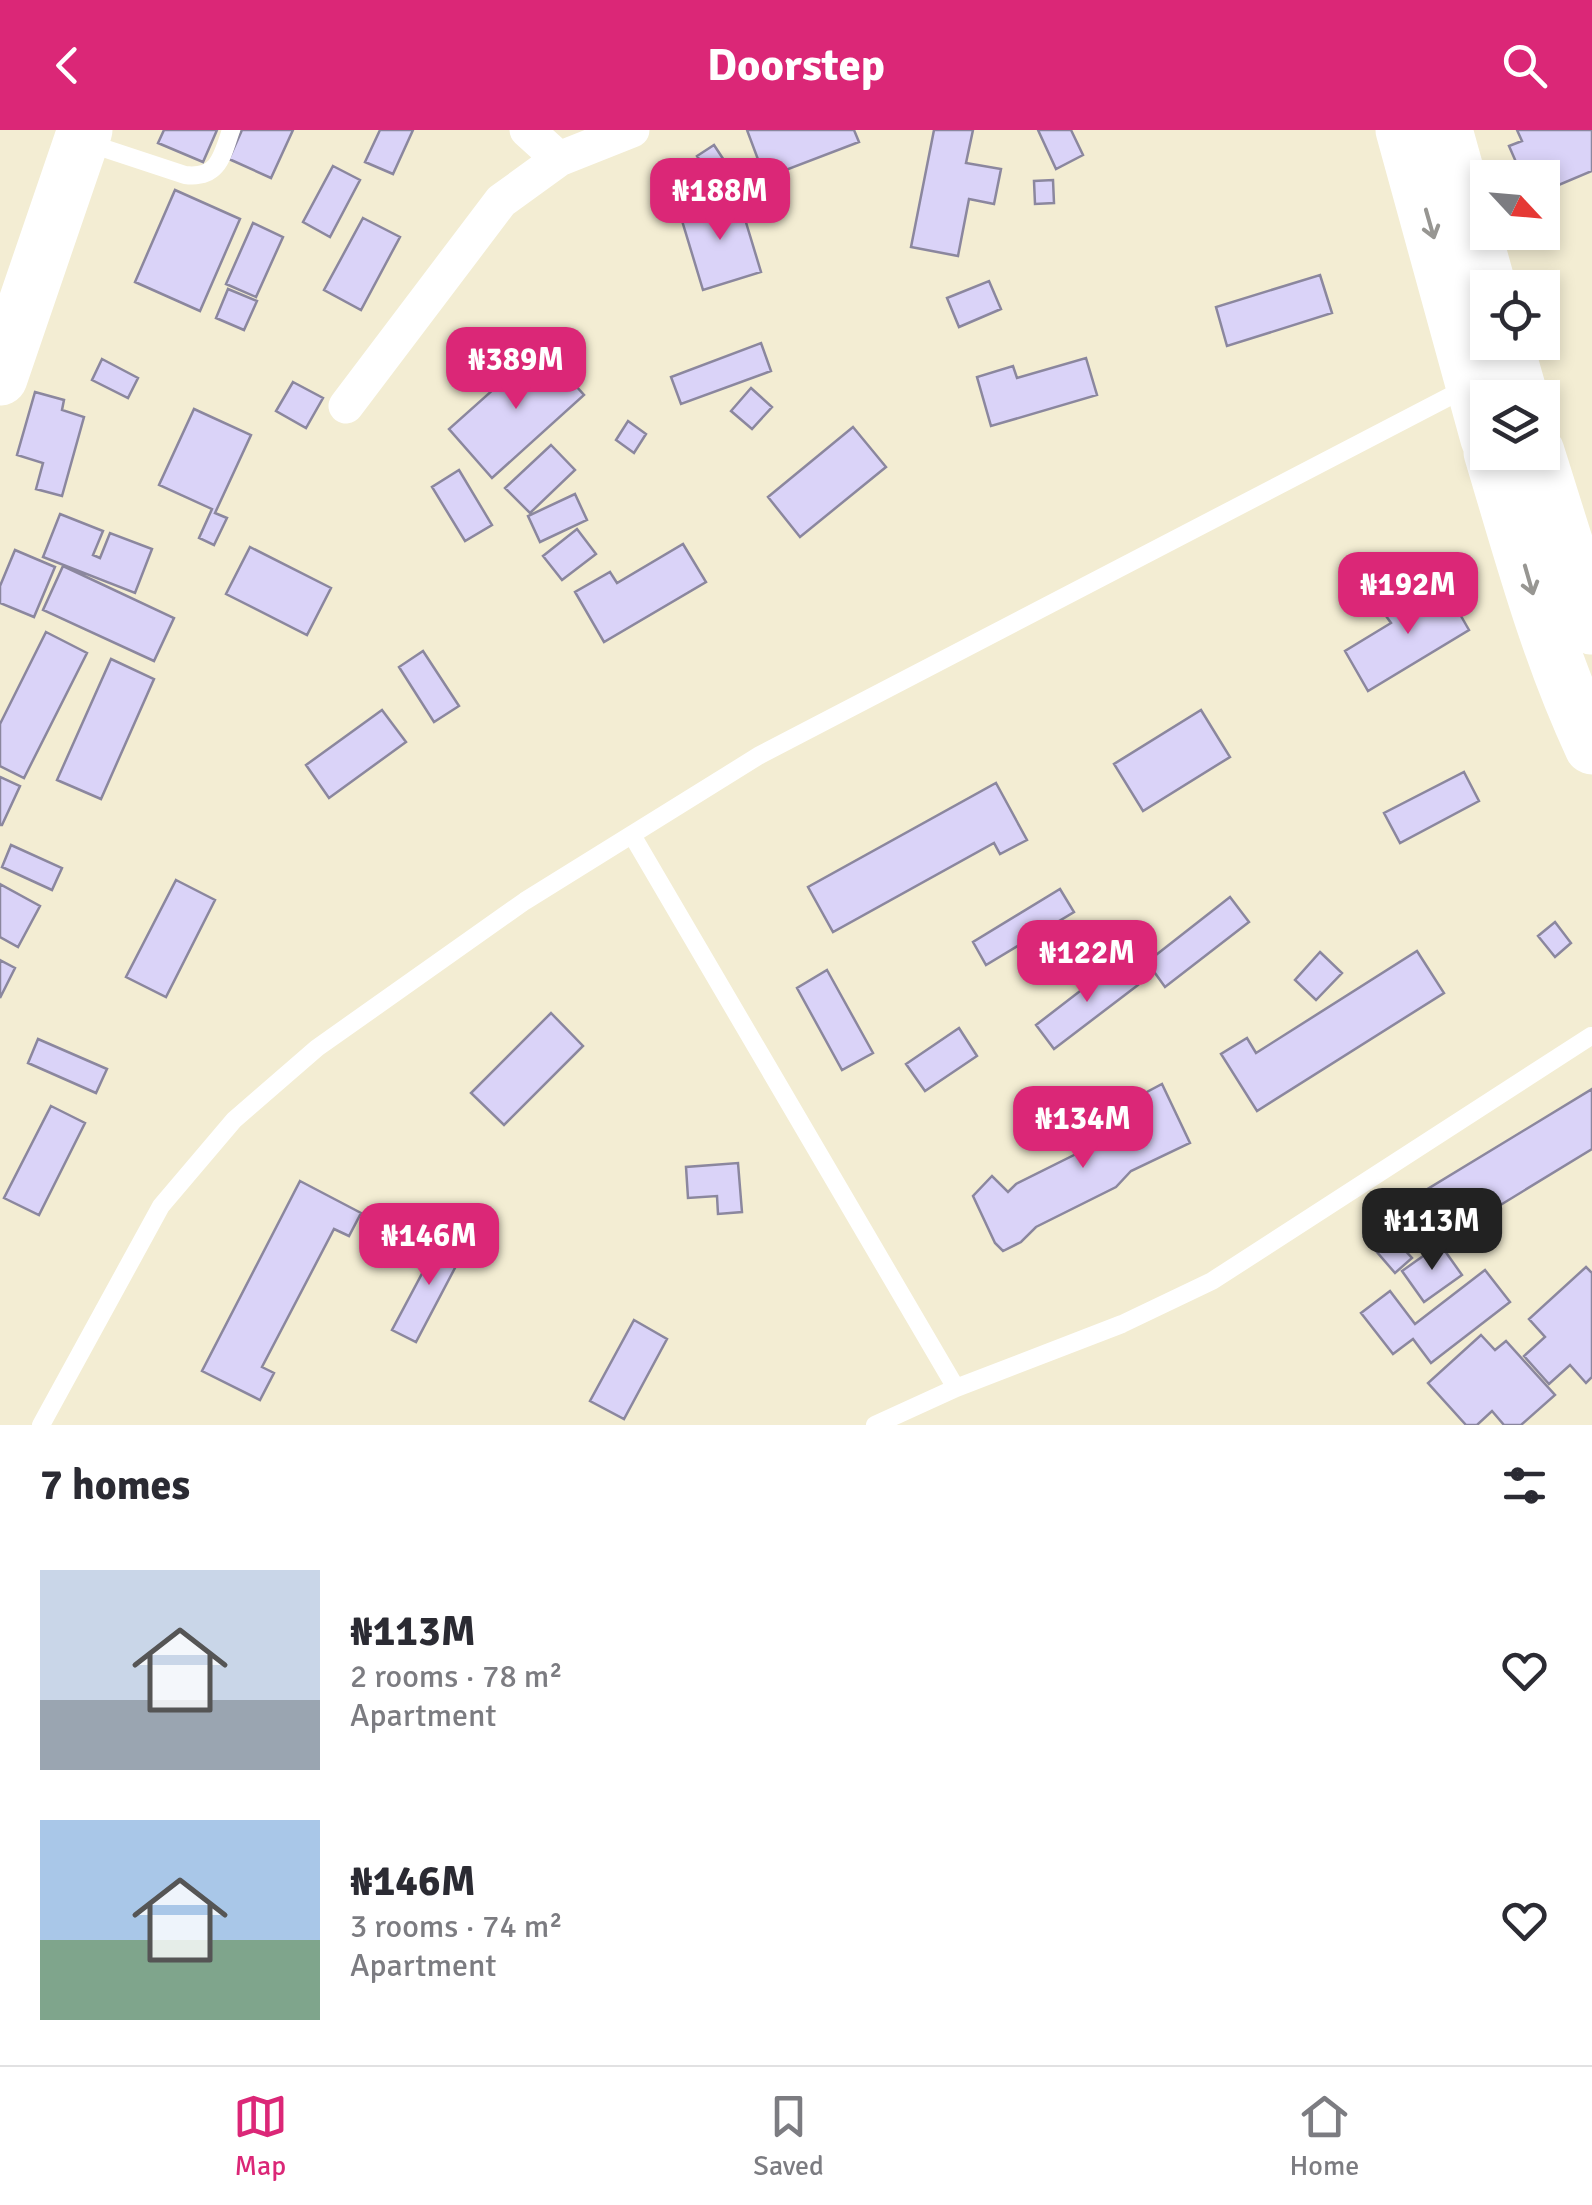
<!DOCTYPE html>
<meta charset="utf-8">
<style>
body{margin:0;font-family:Signika,sans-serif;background:#f2f2f3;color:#2b2b33;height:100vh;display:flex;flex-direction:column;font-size:38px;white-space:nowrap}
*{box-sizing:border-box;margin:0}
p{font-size:32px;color:#7c7c81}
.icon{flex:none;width:55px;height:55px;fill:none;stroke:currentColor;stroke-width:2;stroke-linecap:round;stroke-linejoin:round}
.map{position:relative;height:1295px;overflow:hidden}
.sheet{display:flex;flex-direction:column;background:#fff;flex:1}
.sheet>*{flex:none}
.needle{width:65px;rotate:116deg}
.tools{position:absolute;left:1470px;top:30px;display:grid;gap:20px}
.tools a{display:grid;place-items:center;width:90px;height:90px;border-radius:0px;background:#fff;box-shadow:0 5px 15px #0003;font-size:50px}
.price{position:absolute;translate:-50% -85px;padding:0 22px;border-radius:20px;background:#db2777;color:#fff;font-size:32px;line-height:65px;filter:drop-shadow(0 2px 5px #0008)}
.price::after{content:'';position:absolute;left:50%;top:60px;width:30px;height:22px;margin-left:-15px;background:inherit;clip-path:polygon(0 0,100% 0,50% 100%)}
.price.on{background:#222;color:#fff}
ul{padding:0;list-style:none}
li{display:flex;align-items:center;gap:30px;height:250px;padding:0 40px}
li span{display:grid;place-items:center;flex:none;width:280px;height:200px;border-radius:0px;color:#555}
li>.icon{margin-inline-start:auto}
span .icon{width:120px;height:120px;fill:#fffc;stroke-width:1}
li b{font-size:42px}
h2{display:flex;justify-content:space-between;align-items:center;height:120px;padding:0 40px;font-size:42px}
header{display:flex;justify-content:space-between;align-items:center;height:130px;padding:0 40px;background:#db2777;color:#fff;font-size:45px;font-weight:700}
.tab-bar{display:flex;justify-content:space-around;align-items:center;height:140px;border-top:2px solid #e1e1e2;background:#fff;font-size:28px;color:#7c7c81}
.tab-bar a{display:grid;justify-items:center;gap:5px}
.tab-bar .on{color:#db2777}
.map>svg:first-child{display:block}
.building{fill:#dad3f8;stroke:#8b879e;stroke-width:2.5}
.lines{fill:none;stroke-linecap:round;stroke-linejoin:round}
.lane{stroke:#fff;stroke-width:18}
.street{stroke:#fff;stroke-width:35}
.primary{stroke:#fff;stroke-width:55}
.oneway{stroke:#979692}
</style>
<header><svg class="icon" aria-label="back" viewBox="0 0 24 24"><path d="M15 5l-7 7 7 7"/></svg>Doorstep<svg class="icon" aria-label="search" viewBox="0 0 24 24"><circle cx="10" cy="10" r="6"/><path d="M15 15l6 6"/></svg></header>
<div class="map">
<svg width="1592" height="1295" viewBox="0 0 1592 1295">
<rect width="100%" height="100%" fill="#f3edd3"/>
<path class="building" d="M164,0H217L203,32L158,13Z
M242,0H293L271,48L229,29Z
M380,0H413L393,44L365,32Z
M747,0H854L859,12L765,48Z
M934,0H973L966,33L1001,39L994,74L969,69L958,126L911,117Z
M1038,0H1071L1083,25L1056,39Z
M1517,0H1592V41L1542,62V48H1523L1509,16L1522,11Z
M714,15L733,44L716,55L697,26Z
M333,36L360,50L330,107L303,92Z
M1053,50L1054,73L1035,74L1034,51Z
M175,60L240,89L200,181L135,152Z
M738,66L761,142L703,160L680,84Z
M363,88L400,107L361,180L324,160Z
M253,93L283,107L256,167L226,154Z
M1320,145L1332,183L1227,216L1216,177Z
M989,151L1001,179L959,197L947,168Z
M228,159L257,171L244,200L216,188Z
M761,213L771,241L681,274L671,247Z
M541,217L584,265L492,348L449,299Z
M1086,228L1097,265L991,296L977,247L1013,236L1017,248Z
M102,229L138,248L128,268L92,250Z
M293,252L323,268L306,298L276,281Z
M751,258L772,277L752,299L731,281Z
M35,262L64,270L62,280L84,287L62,366L36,359L43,333L17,325Z
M194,279L251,305L215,383L227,388L214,415L199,408L212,379L159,355Z
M628,291L646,304L634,323L616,310Z
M853,297L886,337L800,407L768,367Z
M551,315L575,340L530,383L505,358Z
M459,340L492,395L465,411L432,357Z
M575,364L587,390L540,412L528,386Z
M60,384L103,401L93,425L100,428L110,403L152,419L135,463L43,427Z
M577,399L596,424L562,450L543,426Z
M683,414L706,452L604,512L575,462L610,442L617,453Z
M250,417L331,458L307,505L226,464Z
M15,420L55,437L34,487L0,473V456Z
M63,436L174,488L154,531L43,480Z
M1442,453L1469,500L1368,561L1345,521L1391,493L1386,486Z
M46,502L87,523L24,648L0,636V594Z
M423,521L459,576L434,592L399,537Z
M111,529L154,549L101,669L57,650Z
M382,580L406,612L329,668L306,635Z
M1201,580L1230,627L1143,681L1114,634Z
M1464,642L1479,671L1400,713L1384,683Z
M0,647L20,656L2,695H0Z
M996,653L1027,710L1000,724L994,713L833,802L808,757Z
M11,715L62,738L52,760L2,737Z
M176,750L215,770L166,867L126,847Z
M0,754L40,776L18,817L0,807Z
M1060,759L1074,782L986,835L973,812Z
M1230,767L1249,792L1165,857L1147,832Z
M1555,792L1571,813L1555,827L1538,806Z
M1417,821L1444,863L1257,981L1221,924L1247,908L1256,923Z
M1320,822L1342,843L1316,870L1295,850Z
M0,830L15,838L0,868Z
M1119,831L1138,855L1054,919L1036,895Z
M827,840L873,923L842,940L797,858Z
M551,883L583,916L504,995L471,963Z
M959,898L977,926L925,961L906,934Z
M38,909L107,939L96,963L28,933Z
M1162,954L1190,1013L1131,1041L1116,1057L1036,1097L1021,1112L1003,1121L995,1113L973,1066L992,1046L1008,1062L1016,1054L1088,1018L1145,963Z
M1592,959V1019L1453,1104L1426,1060Z
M51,976L85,993L39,1085L4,1068Z
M738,1033L742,1082L718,1084L717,1066L688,1068L686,1037Z
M300,1051L361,1083L349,1106L334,1099L262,1237L274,1243L260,1270L202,1241Z
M1402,1073L1414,1087L1424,1078L1447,1105L1431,1119L1415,1102L1400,1115L1412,1128L1395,1143L1364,1107Z
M443,1104L466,1117L416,1212L392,1200Z
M1440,1114L1462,1145L1424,1172L1402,1141Z
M1586,1137L1592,1143V1247L1586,1253L1570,1235L1549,1254L1524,1226L1545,1207L1529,1189Z
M1485,1140L1510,1172L1431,1233L1413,1209L1393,1224L1361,1183L1390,1161L1415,1194Z
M634,1190L667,1209L624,1289L590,1271Z
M1481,1205L1495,1220L1506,1211L1555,1265L1521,1295H1504L1492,1281L1477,1295H1466L1428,1253Z"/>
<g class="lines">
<path class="lane" d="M85,12L185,45C218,49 222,27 231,0
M632,705L956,1258
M41,1295L161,1076L234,990L317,918L525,771L760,625L1466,258
M875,1295L956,1258L1122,1194L1212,1151L1591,906"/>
<path class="street" d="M527,0L559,29
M346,276L501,71L559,29L632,0"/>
<path class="primary" d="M1403,0L1488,309
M1445,0L1489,158
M1505,212L1521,268
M0,248L85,0
M1491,322C1521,422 1548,523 1592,617
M1537,322L1592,497"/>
</g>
<defs><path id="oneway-shaft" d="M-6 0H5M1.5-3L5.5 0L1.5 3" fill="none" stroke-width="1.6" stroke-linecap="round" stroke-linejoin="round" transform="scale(2.5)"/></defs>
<g class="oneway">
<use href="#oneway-shaft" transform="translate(1430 94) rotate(74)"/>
<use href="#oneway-shaft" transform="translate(1529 450) rotate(74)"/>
</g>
</svg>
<div class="tools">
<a><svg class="needle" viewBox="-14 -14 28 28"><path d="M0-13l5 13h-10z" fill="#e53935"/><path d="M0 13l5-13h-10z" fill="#7c7c81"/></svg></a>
<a><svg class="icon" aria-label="locate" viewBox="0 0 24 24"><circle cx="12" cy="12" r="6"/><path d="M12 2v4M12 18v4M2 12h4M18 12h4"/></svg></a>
<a><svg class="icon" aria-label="layers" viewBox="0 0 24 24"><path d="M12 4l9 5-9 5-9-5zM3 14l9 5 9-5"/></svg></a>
</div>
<b class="price" style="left:720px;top:113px">₦188M</b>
<b class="price" style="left:516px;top:282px">₦389M</b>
<b class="price" style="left:1408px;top:507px">₦192M</b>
<b class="price" style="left:1087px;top:875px">₦122M</b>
<b class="price" style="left:1083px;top:1041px">₦134M</b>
<b class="price on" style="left:1432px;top:1143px">₦113M</b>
<b class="price" style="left:429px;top:1158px">₦146M</b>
</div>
<section class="sheet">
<h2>7 homes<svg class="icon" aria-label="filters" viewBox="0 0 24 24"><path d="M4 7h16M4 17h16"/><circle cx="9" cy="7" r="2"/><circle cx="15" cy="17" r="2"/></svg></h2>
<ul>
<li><span style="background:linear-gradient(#c9d6e8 65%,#9aa5b1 0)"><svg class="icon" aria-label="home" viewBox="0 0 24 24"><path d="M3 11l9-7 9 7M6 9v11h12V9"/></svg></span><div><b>₦113M</b><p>2 rooms · 78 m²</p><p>Apartment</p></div><svg class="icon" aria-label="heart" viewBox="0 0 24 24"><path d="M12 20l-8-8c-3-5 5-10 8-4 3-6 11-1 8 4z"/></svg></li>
<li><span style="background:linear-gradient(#a9c7e8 60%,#7fa58c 0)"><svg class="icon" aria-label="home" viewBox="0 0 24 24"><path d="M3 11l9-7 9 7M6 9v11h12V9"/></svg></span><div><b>₦146M</b><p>3 rooms · 74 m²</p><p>Apartment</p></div><svg class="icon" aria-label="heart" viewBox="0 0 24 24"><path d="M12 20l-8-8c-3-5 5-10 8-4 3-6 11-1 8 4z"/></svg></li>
</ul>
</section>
<nav class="tab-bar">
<a class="on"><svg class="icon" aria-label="map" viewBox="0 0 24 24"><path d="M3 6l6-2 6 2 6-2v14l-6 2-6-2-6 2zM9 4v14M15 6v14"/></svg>Map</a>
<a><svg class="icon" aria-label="saved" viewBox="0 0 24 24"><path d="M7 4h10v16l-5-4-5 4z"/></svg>Saved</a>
<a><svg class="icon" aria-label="home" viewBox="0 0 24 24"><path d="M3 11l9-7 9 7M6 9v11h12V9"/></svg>Home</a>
</nav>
